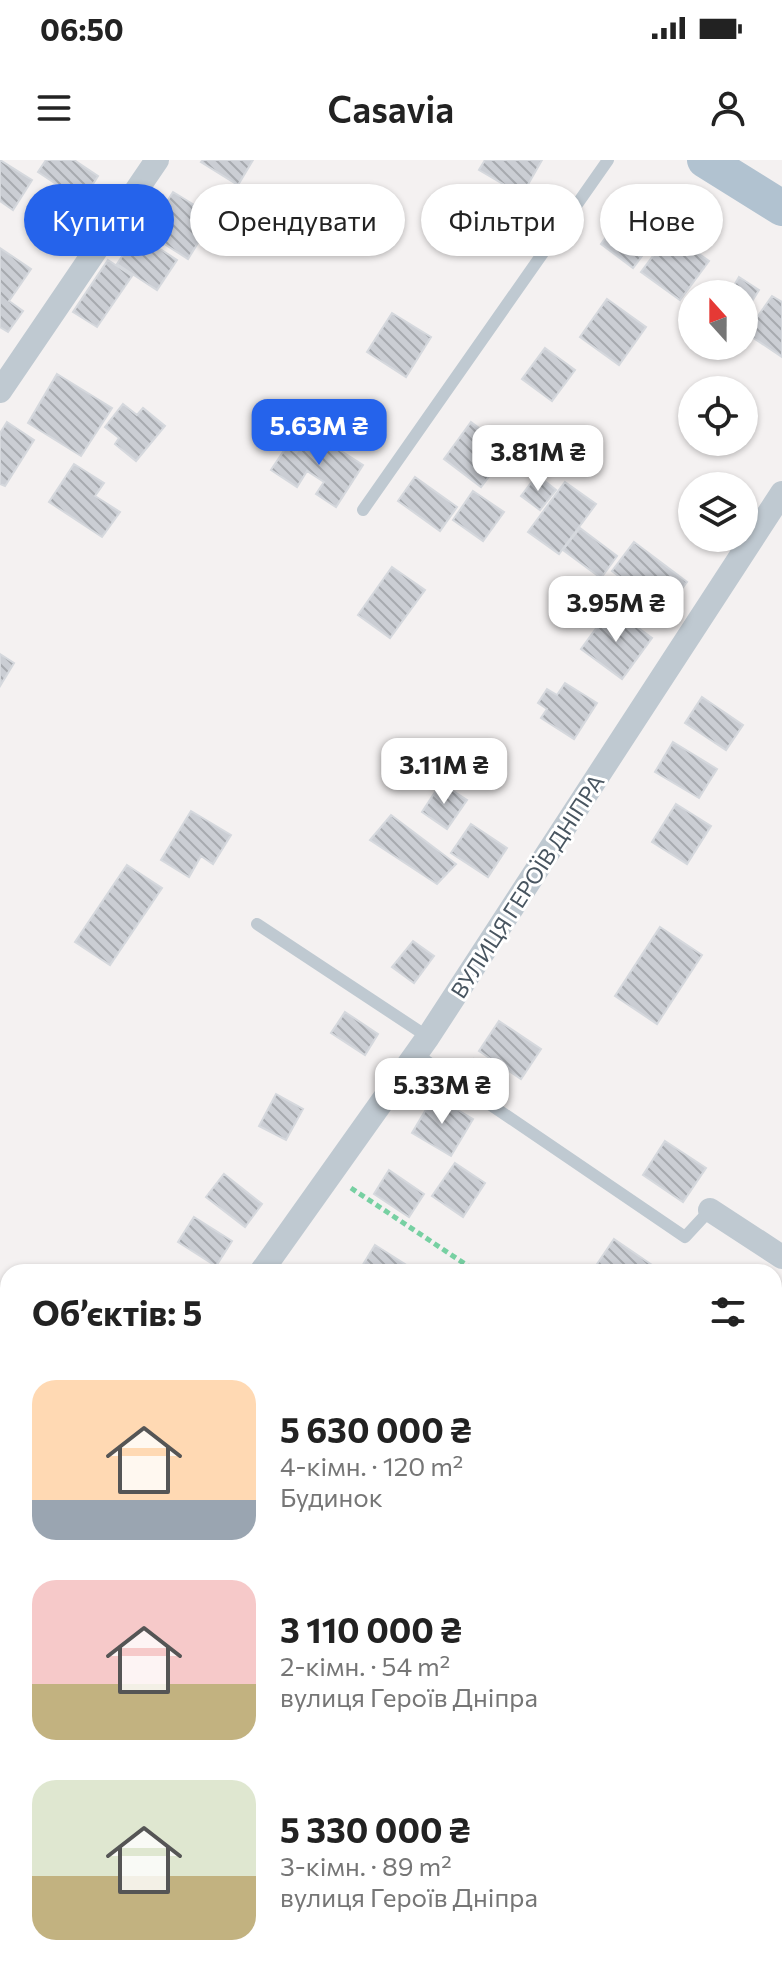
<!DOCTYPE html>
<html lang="uk">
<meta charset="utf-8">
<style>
body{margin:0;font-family:Commissioner,sans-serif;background:#f6f6f6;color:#222;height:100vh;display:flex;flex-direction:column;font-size:30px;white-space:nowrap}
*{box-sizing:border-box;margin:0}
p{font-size:26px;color:#767676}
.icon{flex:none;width:44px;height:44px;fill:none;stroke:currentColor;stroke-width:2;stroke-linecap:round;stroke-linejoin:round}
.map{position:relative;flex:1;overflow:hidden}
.details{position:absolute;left:0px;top:1104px;width:782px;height:712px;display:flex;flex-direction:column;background:#fff;border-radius:24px 24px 0 0;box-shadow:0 2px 6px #0004}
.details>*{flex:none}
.guide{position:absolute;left:24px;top:24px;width:734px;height:72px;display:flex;gap:16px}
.needle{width:52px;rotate:339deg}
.fabs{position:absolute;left:678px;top:120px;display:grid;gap:16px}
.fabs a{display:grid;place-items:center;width:80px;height:80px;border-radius:50%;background:#fff;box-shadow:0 2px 6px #0004;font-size:40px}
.price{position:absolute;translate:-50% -68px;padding:0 18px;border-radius:16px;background:#fff;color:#222;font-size:26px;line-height:52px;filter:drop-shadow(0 2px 4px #0008)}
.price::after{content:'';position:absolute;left:50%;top:48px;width:24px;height:18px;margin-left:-12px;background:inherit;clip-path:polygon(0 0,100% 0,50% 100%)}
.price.on{background:#2563eb;color:#fff}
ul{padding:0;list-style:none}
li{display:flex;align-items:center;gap:24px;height:200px;padding:0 32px}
li span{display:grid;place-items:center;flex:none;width:224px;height:160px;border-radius:24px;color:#555}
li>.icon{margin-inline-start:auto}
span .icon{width:96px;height:96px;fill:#fffc;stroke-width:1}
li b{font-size:34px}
h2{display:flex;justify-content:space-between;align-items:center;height:96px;padding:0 32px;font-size:34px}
.chip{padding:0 28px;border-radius:36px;background:#fff;box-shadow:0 2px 6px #0004;font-size:28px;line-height:72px}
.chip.on{background:#2563eb;color:#fff}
.status{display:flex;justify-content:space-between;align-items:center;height:56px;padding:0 40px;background:#fff;direction:ltr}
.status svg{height:22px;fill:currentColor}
header{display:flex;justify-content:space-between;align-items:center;height:104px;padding:0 32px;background:#fff;font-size:36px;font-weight:600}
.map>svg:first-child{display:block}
.building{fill:url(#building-back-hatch);stroke:#d5d8dd;stroke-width:2}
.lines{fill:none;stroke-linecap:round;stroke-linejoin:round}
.path{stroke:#77d0a2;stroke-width:5;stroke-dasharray:6 4;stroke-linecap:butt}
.lane{stroke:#bfc9d1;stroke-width:12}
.street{stroke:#bfc9d1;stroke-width:24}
.primary{stroke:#b1c2d0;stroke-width:36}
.labels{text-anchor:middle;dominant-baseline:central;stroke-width:6;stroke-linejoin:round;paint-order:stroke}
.street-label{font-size:22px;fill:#485560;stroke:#fff}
</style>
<div class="status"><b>06:50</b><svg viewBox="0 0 49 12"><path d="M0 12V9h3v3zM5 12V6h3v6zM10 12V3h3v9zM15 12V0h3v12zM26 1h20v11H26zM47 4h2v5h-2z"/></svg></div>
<header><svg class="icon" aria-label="menu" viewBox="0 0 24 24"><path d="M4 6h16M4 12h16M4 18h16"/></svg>Casavia<svg class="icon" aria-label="person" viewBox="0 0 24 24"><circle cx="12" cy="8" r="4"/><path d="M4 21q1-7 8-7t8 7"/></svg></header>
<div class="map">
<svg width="782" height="1816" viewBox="0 0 782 1816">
<defs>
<pattern id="building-back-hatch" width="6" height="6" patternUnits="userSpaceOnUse" patternTransform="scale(2)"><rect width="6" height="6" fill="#cbced4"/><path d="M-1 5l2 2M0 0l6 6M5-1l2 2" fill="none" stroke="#a7aaaf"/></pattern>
</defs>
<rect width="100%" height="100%" fill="#f4f1f1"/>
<path class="building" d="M0,0L32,20L13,50L0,41Z
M46,0H74L98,16L82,41L38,12Z
M203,0H253L238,25L201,2Z
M485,0H542L522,35L479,10Z
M173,32L214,57L188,99L147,73Z
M619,59L651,84L633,108L601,84Z
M670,73L709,101L680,140L641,112Z
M137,74L177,100L157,130L117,104Z
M0,88L31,109L9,141L23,151L8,172L0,167Z
M108,100L132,116L97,167L73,152Z
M739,117L759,130L744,154V134H729Z
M772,136L782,142V197L746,173Z
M607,139L646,167L619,205L580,177Z
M392,153L431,177L406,217L367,192Z
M545,188L575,210L552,241L522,219Z
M57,214L112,248L81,296L28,263Z
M123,244L137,255L143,248L165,266L136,301L115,284L119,278L105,267Z
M7,262L34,280L5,326L0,324V273Z
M471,262L509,290L481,327L444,299Z
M310,271L363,305L336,347L316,334L324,322L307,311L297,327L271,310L287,286L296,293Z
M74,304L104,323L95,336L120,352L102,377L49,342Z
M537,315L556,330L540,350L521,336Z
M415,317L457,347L440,371L398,341Z
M565,322L596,344L559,394L528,372Z
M473,331L504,352L483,381L453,360Z
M580,368L617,396L601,418L563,390Z
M634,382L687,422L665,451L612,411Z
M392,407L425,430L390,478L358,455Z
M611,448L652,478L622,519L581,489Z
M0,494L14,503L0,526Z
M565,523L597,543L574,579L541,558L547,549L538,543L547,529L557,535Z
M702,537L743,565L726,590L685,563Z
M673,582L717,609L699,638L655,612Z
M441,623L467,640L447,669L422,652Z
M676,644L711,666L687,704L652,682Z
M191,651L231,675L213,704L201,696L189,717L161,700Z
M391,655L456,704L437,724L370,680Z
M471,664L507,688L488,717L451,693Z
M127,705L162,728L110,805L75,782Z
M660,767L702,795L657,864L615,836Z
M413,781L434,796L414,823L392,807Z
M345,852L378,874L365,895L331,873Z
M499,861L541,889L521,919L479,891Z
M474,899L490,910L478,927L462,916Z
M276,934L303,949L286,980L259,966Z
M434,936L473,959L451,996L412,973Z
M665,981L706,1008L683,1042L643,1015Z
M455,1003L485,1023L463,1057L432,1036Z
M389,1010L424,1034L409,1057L374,1034Z
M224,1014L262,1044L245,1067L206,1037Z
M194,1057L232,1081L216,1106L178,1082Z
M614,1079L652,1105L647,1112H597L593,1110Z
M375,1085L416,1111L361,1112L359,1111Z
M0,1246L8,1251V1293L1,1303Z
M775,1354L782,1358V1398L774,1393Z
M782,1441V1490L774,1484V1453Z
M0,1612L8,1618V1661L0,1655Z
M545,1808H600L603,1810L599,1816H547L542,1813Z"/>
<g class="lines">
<path class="path" d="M351,1028L477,1112"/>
<path class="lane" d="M363,350L608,0
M257,764L428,877
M416,894L685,1077L710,1050"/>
<path class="street" d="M0,231L157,0
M710,1050L782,1097
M261,1112L428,877L782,333
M0,1350L8,1355
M0,1492L8,1480
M774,1610L782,1598
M690,1808L701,1816
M637,1816L642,1808"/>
<path class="primary" d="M705,0L782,48"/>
</g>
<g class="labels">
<g class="street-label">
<text transform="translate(527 726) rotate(-57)">ВУЛИЦЯ ГЕРОЇВ ДНІПРА</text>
</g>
</g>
</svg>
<div class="fabs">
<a><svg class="needle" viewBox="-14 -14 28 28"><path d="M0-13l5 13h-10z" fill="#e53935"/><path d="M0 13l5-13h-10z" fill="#767676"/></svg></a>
<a><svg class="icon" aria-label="locate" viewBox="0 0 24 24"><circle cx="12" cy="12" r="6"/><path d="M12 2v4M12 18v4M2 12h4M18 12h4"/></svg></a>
<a><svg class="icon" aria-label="layers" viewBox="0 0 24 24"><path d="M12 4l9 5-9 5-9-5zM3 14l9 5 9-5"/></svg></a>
</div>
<b class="price on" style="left:319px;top:307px">5.63M ₴</b>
<b class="price" style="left:538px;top:333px">3.81M ₴</b>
<b class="price" style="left:616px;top:484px">3.95M ₴</b>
<b class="price" style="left:444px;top:646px">3.11M ₴</b>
<b class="price" style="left:442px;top:966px">5.33M ₴</b>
<div class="guide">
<a class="chip on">Купити</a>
<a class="chip">Орендувати</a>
<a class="chip">Фільтри</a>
<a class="chip">Нове</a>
</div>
<section class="details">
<h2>Об’єктів: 5<svg class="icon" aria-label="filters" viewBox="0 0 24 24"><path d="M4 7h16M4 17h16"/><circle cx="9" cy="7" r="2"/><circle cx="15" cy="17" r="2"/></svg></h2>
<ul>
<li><span style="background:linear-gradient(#ffd9b3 75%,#9aa5b1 0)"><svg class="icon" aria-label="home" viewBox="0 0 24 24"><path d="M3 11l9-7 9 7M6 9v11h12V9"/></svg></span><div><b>5 630 000 ₴</b><p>4-кімн. · 120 m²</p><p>Будинок</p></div></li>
<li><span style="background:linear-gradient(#f6c9c9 65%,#c2b280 0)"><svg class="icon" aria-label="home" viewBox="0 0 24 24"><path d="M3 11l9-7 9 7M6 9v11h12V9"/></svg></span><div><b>3 110 000 ₴</b><p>2-кімн. · 54 m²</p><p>вулиця Героїв Дніпра</p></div></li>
<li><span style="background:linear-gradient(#dfe7d0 60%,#c2b280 0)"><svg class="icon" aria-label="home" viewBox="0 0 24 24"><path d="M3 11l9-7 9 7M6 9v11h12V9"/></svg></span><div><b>5 330 000 ₴</b><p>3-кімн. · 89 m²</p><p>вулиця Героїв Дніпра</p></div></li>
</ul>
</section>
</div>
